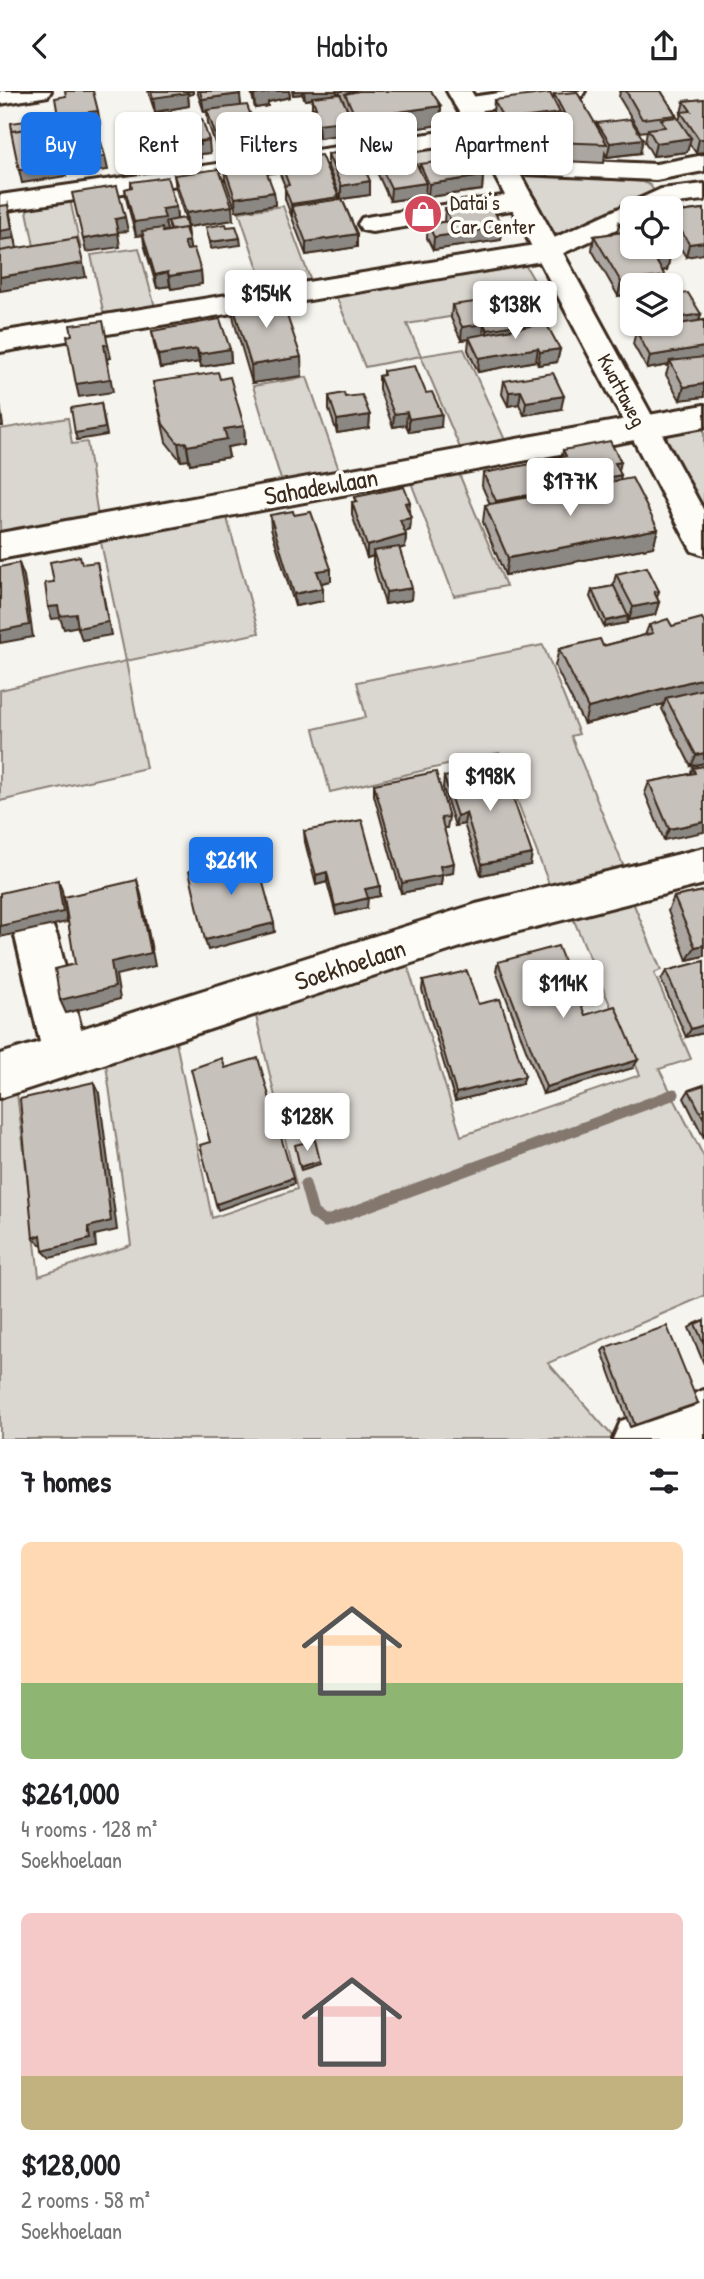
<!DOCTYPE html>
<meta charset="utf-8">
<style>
body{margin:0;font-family:"Patrick Hand",sans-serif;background:#f2f2f2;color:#202124;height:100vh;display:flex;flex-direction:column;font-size:26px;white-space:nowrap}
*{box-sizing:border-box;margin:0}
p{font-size:23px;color:#757577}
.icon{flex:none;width:38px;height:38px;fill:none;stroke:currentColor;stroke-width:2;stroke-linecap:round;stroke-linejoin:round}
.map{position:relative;height:1348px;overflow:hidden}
.panel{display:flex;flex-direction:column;background:#fff;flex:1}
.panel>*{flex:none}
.banner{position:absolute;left:21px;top:21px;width:663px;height:63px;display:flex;gap:14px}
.buttons{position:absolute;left:620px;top:105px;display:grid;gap:14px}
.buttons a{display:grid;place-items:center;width:63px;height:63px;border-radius:10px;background:#fff;box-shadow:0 2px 5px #0004;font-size:35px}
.price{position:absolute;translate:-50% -60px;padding:0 16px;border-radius:7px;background:#fff;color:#222;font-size:23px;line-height:46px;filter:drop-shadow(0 2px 4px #0008)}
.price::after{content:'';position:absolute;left:50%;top:42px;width:21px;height:16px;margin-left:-10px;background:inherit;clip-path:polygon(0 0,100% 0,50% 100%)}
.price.on{background:#1a73e8;color:#fff}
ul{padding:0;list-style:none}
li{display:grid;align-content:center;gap:14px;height:371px;padding:0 21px}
li span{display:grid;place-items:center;height:217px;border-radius:10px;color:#555}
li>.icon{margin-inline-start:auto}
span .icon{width:126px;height:126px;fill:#fffc;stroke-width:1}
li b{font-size:30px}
h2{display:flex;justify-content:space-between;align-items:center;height:84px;padding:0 21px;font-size:30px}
.pill{padding:0 24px;border-radius:10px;background:#fff;box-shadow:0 2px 5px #0004;font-size:24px;line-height:63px}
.pill.on{background:#1a73e8;color:#fff}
header{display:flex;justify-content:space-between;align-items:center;height:91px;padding:0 21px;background:#fff;font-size:32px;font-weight:600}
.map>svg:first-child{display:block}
.green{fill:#dad6d0;stroke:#8a8077;stroke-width:2}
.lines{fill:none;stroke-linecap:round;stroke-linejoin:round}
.stream{stroke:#84786e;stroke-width:11}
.minor-casing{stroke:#3b2a1e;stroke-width:6}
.major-casing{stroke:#3b2a1e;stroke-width:6}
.minor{fill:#fdfcf7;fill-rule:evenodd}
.major{fill:#fdfcf7;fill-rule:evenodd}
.wall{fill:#aba6a1;stroke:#3b2a1e;stroke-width:2;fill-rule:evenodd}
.shaded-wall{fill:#8b8783;stroke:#3b2a1e;stroke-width:2}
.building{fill:#c7c1bb;stroke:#3b2a1e;stroke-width:2}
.labels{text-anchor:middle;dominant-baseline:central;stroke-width:7;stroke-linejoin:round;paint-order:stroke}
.far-poi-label{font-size:21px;fill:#3b2a1e;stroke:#fdfcf7;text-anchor:start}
.far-street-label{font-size:21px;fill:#3b2a1e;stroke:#fdfcf7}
.street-label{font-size:26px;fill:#3b2a1e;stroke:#fdfcf7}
</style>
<header><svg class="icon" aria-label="back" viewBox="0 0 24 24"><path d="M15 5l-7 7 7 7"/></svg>Habito<svg class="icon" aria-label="share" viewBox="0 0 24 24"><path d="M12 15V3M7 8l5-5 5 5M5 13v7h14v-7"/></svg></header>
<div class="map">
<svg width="704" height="1348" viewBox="0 0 704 1348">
<rect width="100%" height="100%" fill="#f5f4ee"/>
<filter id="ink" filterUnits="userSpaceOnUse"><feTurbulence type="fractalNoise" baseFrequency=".0143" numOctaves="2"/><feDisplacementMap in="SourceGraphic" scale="14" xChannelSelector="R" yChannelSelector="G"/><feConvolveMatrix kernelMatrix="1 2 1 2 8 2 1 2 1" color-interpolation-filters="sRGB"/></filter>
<g filter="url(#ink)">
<path class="green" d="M457,53L468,58L478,77L420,85L407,60Z
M531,83L643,91L650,94L654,100L574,142H549L518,90L521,85Z
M70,109L81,158L36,165L26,115Z
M283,115L312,193L266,201L239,121Z
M139,157L155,216L104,224L91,164Z
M524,172L546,210L407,233L421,265L464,258L505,349L460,357L421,265L365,276L334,200Z
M307,286L340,382L282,392L253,295Z
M68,327L72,353L87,351L98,426L0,446V338Z
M704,334V418L662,346L665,341Z
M457,378L506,495L454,505L409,386Z
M225,420L259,542L126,570L146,677L0,710V599L126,570L99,442Z
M543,554L579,643L571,645L625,779L551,798L499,662L330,701L314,638L366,626L357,591Z
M630,804L661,879L654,882L691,968L659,978L704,1066V1205L548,1272L615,1348H0V999L16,994L39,1185L131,1154L104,959L174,941L212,1127L297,1098L254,917L406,870L461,1045L640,984L569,818Z"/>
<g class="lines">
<path class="stream" d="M305,1093L313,1122L325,1131L674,1003"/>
<defs>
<path id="minor" d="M0,0H51L48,5L0,13Z
M512,0H585L582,5L573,7L467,21L458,18L454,13L458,8Z
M484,35L493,38L497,43L493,48L0,120V104Z
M704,64V80L656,89L502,82L493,80L489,74L493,68L502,66L656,73Z
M704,93V109C679,111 657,117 632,117V131L548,169L0,261V241L541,153L661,98Z
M521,102L531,104L535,110L531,116L372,141L362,139L358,133L362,127L372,125Z
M704,314V336L0,468V442Z
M704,757V793L476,851L0,1007V963L40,951L15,845L21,831L36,826L51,831L57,845L81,938L476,813Z
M704,1299V1348H613L621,1330Z"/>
<path id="major" d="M447,0H471L515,74L704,420V464L692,460L687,451L489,74Z"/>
</defs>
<use href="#minor" class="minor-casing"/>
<use href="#major" class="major-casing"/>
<use href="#minor" class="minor"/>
<use href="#major" class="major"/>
</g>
<path class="wall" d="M148,0H193V3L188,4L189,15L155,21Z
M197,0H239L241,14L251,25L252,39H248L249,53L239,55V58L218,61L208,32L207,21H204Z
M251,0H289L290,6L268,11V15L255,17Z
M292,0H337V3H340L339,0H431L441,15L440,34L356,46L351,34V39L344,40V43L319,47L312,31V8L305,9L302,3L293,4Z
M620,0H661L676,24V27L679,30L684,10L704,8V61L696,62L689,52L687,61L653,65L645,51L647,40L640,41L619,6Z
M554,3L597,35V32L640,62L607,66L605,62L604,72L523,68L512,47H505L493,22L494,9H553Z
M155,23L173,26L183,31L210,62L201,63V67L168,72L159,42Z
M130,34L162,72L130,77L127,69L123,70L119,46L131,44Z
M370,53L419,78L420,73L471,71L483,85L482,99L428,106L425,101V105L390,110L370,66Z
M328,63L370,90V104L342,108L357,143V156L306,164L285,108V95L280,83V70L339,108H341L328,76Z
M224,75L274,101L275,114L236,120L225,88Z
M174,84L233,129L188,136L176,98Z
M131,91L176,116L177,128L187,137L190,159L201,180L202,193L171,198L170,195L157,197L144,153L143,144L136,145L127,111L125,98L131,97ZM165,131H168L170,140H167Z
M445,117L502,136L501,149L433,159L427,147L428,133L444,131Z
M704,118L686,166L670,140L671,122Z
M619,132L632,156H666V158L670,166L667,179L662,180L665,185L663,194H632V203L618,205L592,159L594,145L617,142Z
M232,211L302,285L252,292L234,230Z
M452,214L535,234L560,258L557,271L538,274L536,270L478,281L468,259L469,248L461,249L451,227Z
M701,223L699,230L704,229L680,309L666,284L669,274L647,278L633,253L636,240L641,239L637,233H670Z
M152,240L230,258L231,271L201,276L199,271L160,277L154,253Z
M383,280L441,336L409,341L406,334L393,336L379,298V285L383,284Z
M220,288L244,335L245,353L227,356L229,366L190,373L189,369L181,370L166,351L153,291Z
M504,290L561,318L524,324L519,313L508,315L502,303Z
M329,305L345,306L370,324L369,337L337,342L329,318Z
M563,359L619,381L621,384L620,389L658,438L653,456L505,484L483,431L485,414L490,413L482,395L483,382L544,403L558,400L549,381L551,368L562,366Z
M355,406L409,422L411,427L410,439L405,441L406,444L405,456L399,458L411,509L385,513L373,473V465L367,467L352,424V411H355Z
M270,424H294L331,478V490L321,492L323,510L295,515L271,437Z
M616,483L659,500L657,507L659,511L655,524L629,529L628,527L627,532L604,536L590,506L592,499L613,495Z
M649,534L672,535L704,672L691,675L662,618L664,613L584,633L555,575L559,558L603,555L645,544Z
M704,675L664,749L645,702L649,691L690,683L693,677Z
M444,686L530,774L481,784L464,733L455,735L443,697Z
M374,693L449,726L447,737H444L453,782L442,784L441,794L401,802L374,704Z
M304,740L380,805L367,807V817L336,824L327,791L316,794L305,751Z
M704,800V865L687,869L668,820L674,806Z
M704,870V942L686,946L661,889L666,880Z
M498,871L585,924L633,977L543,1003L496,880Z
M423,890L478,913L522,993L455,1010L422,899Z
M704,994V1047L684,1007L689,999Z
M704,1229V1273L689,1237L695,1233Z
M606,1256L698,1312L630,1336L602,1260Z"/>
<path class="shaded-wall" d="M185,0H193V3L188,4L189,15L155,21L153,7Z
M266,0H289L290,6L268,11V15L255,17L254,4Z
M293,0H302V3L293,4Z
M304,0H337V4L305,9Z
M240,3L241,16L204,21L202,8Z
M441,15L440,34L356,46V27Z
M98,20L100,33L61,38L58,25Z
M251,25L252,39L244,40L243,27Z
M351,26V39L344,40V43L319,47L318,33Z
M513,33L512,47H505L506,34Z
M248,40L249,53L239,55V58L218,61L217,48L237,41Z
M691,47L687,61L653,65L656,52Z
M643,48L640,62L607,66L610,52Z
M699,48H704V61L696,62Z
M209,49L210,62L201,63V67L168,72L166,59Z
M121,56H125L127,69L123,70Z
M160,59L162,72L130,77L127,64Z
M105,65L108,79L83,82L80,69Z
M79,66L82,79L69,81L66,68Z
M63,72L66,85L22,92L19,79Z
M483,85L482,99L428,106L429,93Z
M370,90V104L341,108V95Z
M426,92L425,105L390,110L391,97Z
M274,101L275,114L236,120L235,107Z
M339,106V119L292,115V126L291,113Z
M8,114L16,151L0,154V140Z
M232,115L233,129L188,136L186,122Z
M176,116L177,129L165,131L167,140L136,145L134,131L162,118Z
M125,126L128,140L117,141L115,128Z
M502,136L501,149L433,159L434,146Z
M118,142L120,156L86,161L83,148Z
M357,143V156L306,164V151Z
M240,147L241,154L211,158L210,151Z
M189,150L191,163L186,164L184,151Z
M704,151V163L686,166L689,153Z
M670,166L667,179L652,181L655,168Z
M83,172L86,186L0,200V186Z
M201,180L202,193L171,198L169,185Z
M168,181L170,195L157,197L155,184Z
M665,185L663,194H632V203L618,205L621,191Z
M537,223L535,236L486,252L487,239L530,224Z
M701,223L697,236L643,244L646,233H670V228Z
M484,233L483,246H469V248L461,249L462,236Z
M104,254H108L111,267L107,268L113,301L79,306L76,293Z
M704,256V268L670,270L669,274L647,278L650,265Z
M538,257L536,270L478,281L479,267Z
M197,258L199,271L160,277L158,264Z
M230,258L231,271L201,276L199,263Z
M560,258L557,271L538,274L540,261Z
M301,266L302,285L252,292L251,274Z
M704,293V306L680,309L684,296Z
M521,300L519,313L508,315L509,301Z
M564,305L561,318L524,324L526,311Z
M101,312L107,344L77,349L75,342Z
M0,313L3,335H0Z
M407,321L406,334L393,336L394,323Z
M442,323L441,336L409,341V328Z
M370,324L369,337L337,342V329Z
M244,335L245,353L227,356L229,366L190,373L187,355L224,338Z
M186,351L189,369L181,370L178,352Z
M621,371L618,384L615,372Z
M621,384L618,397L562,408L564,395Z
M545,401L542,414L494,423L496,410Z
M410,411L409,424L405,412Z
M411,427L410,439L400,442V429Z
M658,438L653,456L505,484L508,467Z
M406,444L405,456L374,465L373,460V465L367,467V455Z
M97,471L111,544L82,549L78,537Z
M19,472L24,485L33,546L0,552V540Z
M331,478V490L317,493V480Z
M323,497V510L295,515L294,503Z
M412,497L411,509L385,513L386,501Z
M659,511L655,524L629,529L633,516Z
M58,515L76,523L79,535L64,538L60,527L52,528L48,516Z
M628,525L627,532L604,536L606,530Z
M704,587V602L666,607L664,613L584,633L588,617Z
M704,662V672L691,675L696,664Z
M466,722L464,733L455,735L457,725Z
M704,731V741L664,749L669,738Z
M532,763L530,774L481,784L482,773Z
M454,772L453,782L442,784L441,794L401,802L402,792L440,775Z
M327,781V791L316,794V784Z
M58,789L62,799L67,831L0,846V835Z
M137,789L141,803L155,875L116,884L120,908L66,922L60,909L111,871Z
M380,795V805L365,808V798Z
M368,807L367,817L336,824L335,815Z
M274,832L275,841L208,859L205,849Z
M704,854V865L687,869L695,856Z
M704,934V942L686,946L691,938Z
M638,969L633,977L543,1003L546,996Z
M525,985L522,993L455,1010L456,1002Z
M94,991L99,1002L117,1139L95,1144L96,1156L50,1167L43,1160Z
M320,1070V1073L301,1079L300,1076Z
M293,1087L294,1093L218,1119L216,1113Z
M41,1144L48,1152L41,1154L33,1147Z
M698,1312L692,1315L630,1336L635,1334Z"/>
<path class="building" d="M65,0H93L98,20L58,25L55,7L66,5Z
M151,0H187L188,2L153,7Z
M200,0H239L240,3L202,8Z
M253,0H267L268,2L254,4Z
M359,0H431L441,15L356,27L345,3Z
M626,0H661L676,24L642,28Z
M577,1L607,53L525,50L514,28L564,22L554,3Z
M550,2L560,22L514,28L513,33L506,34L494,9Z
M340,3L351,26L343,27L344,30L318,33L312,17H316L312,6Z
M704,8V48H699L681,21L691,20L684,10Z
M247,14L251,25L243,27L248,40L237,41L238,45L217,48L207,19Z
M171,21L173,26L157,29L158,33L155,23Z
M181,25L183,31L202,28L209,49L198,50L200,54L166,59L157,29Z
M54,26L56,37H55L54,34L12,40L11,32Z
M677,26L691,47L656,52L648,38L665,36L661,28Z
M630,28L643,48L610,52L597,32Z
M151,31L160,59L127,64L125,56H121L119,46L133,44L130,34Z
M54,34L63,72L19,79L11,40Z
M88,38L91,52L101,51L105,65L80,69L79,66L66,68L60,43Z
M404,48L426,92L391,97L370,53Z
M357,59L370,90L341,95L328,63Z
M321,64L339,106L291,113L284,95L289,94L280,70Z
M470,67L471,71L476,70L483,85L429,93L420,73Z
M262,69L274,101L235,107L224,75Z
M219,78L232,115L186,122L174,84Z
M167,86L176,116L162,118L165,127L134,131L125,98L132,96L131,91Z
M117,95L125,126L115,128L118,142L83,148L72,102Z
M342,108L357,143L306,151L292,115Z
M490,111L502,136L434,146L428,133L451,130L445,117Z
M8,114L12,138L0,140V115Z
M704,118V151L689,153L671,122Z
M184,127L187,137L171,139L168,130Z
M632,130V156H664L670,166L655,168L665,185L621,191L594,145L624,141L619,132Z
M226,133L227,136L236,135L240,147L210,151L206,136Z
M162,137L163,141L185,137L189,150L184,151L187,159L194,158L201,180L169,185L168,181L155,184L142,140Z
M15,147L17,157L0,160V149Z
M77,147L83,172L0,186V160Z
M688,202L701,223L670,228V204Z
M280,204L301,266L251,274L232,211Z
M527,204L537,223L530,224L533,231L487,239L484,233L462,236L452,214Z
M220,228L230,258L199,263L197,258L158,264L152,240Z
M704,229V256L650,265L636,240Z
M103,230L108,254H104L110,288L76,293L67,245L72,244L70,234Z
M546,232L560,258L540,261L538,257L479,267L469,246Z
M704,266V293L684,296L670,270Z
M415,275L426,302L432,301L442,323L409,328L407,321L394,323L379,285L384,284L383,280Z
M218,281L220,288L230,286L244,335L224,338L227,348L187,355L186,351L178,352L163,333L153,291Z
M553,282L564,305L526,311L521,300L509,301L504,290Z
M344,302L345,306L362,304L370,324L337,329L329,305Z
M101,312L105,337L75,342L71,317Z
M610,350L621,371L615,372L621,384L564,395L551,368L566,365L563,359Z
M531,373L545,401L496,410L483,382Z
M632,387L658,438L508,467L485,414Z
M404,396L410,411L405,412L411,427L400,429L406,444L367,455L352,411L357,410L355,406Z
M293,420L294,424L311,421L331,478L317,480L323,497L294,503L270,424Z
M399,456L412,497L386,501L373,460Z
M80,465L82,473L97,471L108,531L78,537L76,523L60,525L58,515L48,516L45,492L54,491L50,471Z
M19,472L29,534L0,540V476Z
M647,476L659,500L654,501L659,511L633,516L616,483Z
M614,495L628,525L606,530L592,499Z
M702,527L704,531V587L588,617L559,558L600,548L603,555L653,542L649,534L668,528L672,535Z
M704,598V662L696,664L666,607Z
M502,674L532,763L482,773L466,722L457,725L444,686Z
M704,675V731L669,738L649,691L695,682L693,677Z
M436,681L449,726L441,727L454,772L440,775L442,784L402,792L374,693Z
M362,729L380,795L365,798L368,807L335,815L327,781L316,784L304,740Z
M255,763L274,832L205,849L189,780Z
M58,789L63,821L0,835V802Z
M137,789L151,862L111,871L115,896L60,909L55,878L75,873L64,806Z
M704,800V854L695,856L674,806Z
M558,855L585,924L615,915L638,969L546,996L498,871Z
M704,870V934L691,938L666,880Z
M467,880L478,913L500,908L525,985L456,1002L423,890Z
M222,967L225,977L258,967L293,1087L216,1113L200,1054L210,1051L191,978Z
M94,991L111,1130L88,1136L90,1148L43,1160L41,1144L33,1147L20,1008Z
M704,994V1028L689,999Z
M315,1049L320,1070L300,1076L295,1054Z
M704,1229V1253L695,1233Z
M667,1235L698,1312L635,1334L606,1256Z"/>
</g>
<defs>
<symbol id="shop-disc" viewBox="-11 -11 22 22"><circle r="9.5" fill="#d1495b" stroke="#fdfcf7"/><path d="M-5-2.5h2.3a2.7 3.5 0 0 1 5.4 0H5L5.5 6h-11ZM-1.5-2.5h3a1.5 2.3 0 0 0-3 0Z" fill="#fff"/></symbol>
</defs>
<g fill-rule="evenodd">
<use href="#shop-disc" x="401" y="101" width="44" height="44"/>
</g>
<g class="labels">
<g class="far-poi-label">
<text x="450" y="111">Datai's<tspan x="450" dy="24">Car Center</tspan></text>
</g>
<g class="far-street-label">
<text transform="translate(622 299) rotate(62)">Kwattaweg</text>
</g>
<g class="street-label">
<text transform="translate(321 395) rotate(-10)">Sahadewlaan</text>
<text transform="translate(350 873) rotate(-18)">Soekhoelaan</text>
</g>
</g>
</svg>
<div class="buttons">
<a><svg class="icon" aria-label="locate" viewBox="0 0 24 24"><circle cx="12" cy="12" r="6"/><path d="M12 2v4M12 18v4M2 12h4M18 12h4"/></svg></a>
<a><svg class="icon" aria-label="layers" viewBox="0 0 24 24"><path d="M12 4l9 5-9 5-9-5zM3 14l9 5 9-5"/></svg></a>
</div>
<b class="price" style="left:266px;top:239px">$154K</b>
<b class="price" style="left:515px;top:250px">$138K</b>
<b class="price" style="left:570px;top:427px">$177K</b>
<b class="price" style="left:490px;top:722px">$198K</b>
<b class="price on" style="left:231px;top:806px">$261K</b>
<b class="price" style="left:563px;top:929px">$114K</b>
<b class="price" style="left:307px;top:1062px">$128K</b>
<div class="banner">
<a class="pill on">Buy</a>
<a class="pill">Rent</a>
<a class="pill">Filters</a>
<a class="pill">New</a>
<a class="pill">Apartment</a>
</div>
</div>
<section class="panel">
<h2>7 homes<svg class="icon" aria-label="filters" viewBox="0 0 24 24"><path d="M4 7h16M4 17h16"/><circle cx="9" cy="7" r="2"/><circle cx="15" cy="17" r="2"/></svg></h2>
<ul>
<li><span style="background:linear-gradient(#ffd9b3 65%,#8fb573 0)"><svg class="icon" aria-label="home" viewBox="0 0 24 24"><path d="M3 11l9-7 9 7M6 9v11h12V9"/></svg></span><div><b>$261,000</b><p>4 rooms · 128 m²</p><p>Soekhoelaan</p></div></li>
<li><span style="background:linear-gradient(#f6c9c9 75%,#c2b280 0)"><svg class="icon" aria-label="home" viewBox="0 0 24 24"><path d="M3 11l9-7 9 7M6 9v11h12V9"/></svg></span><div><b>$128,000</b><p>2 rooms · 58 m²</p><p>Soekhoelaan</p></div></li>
</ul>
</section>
